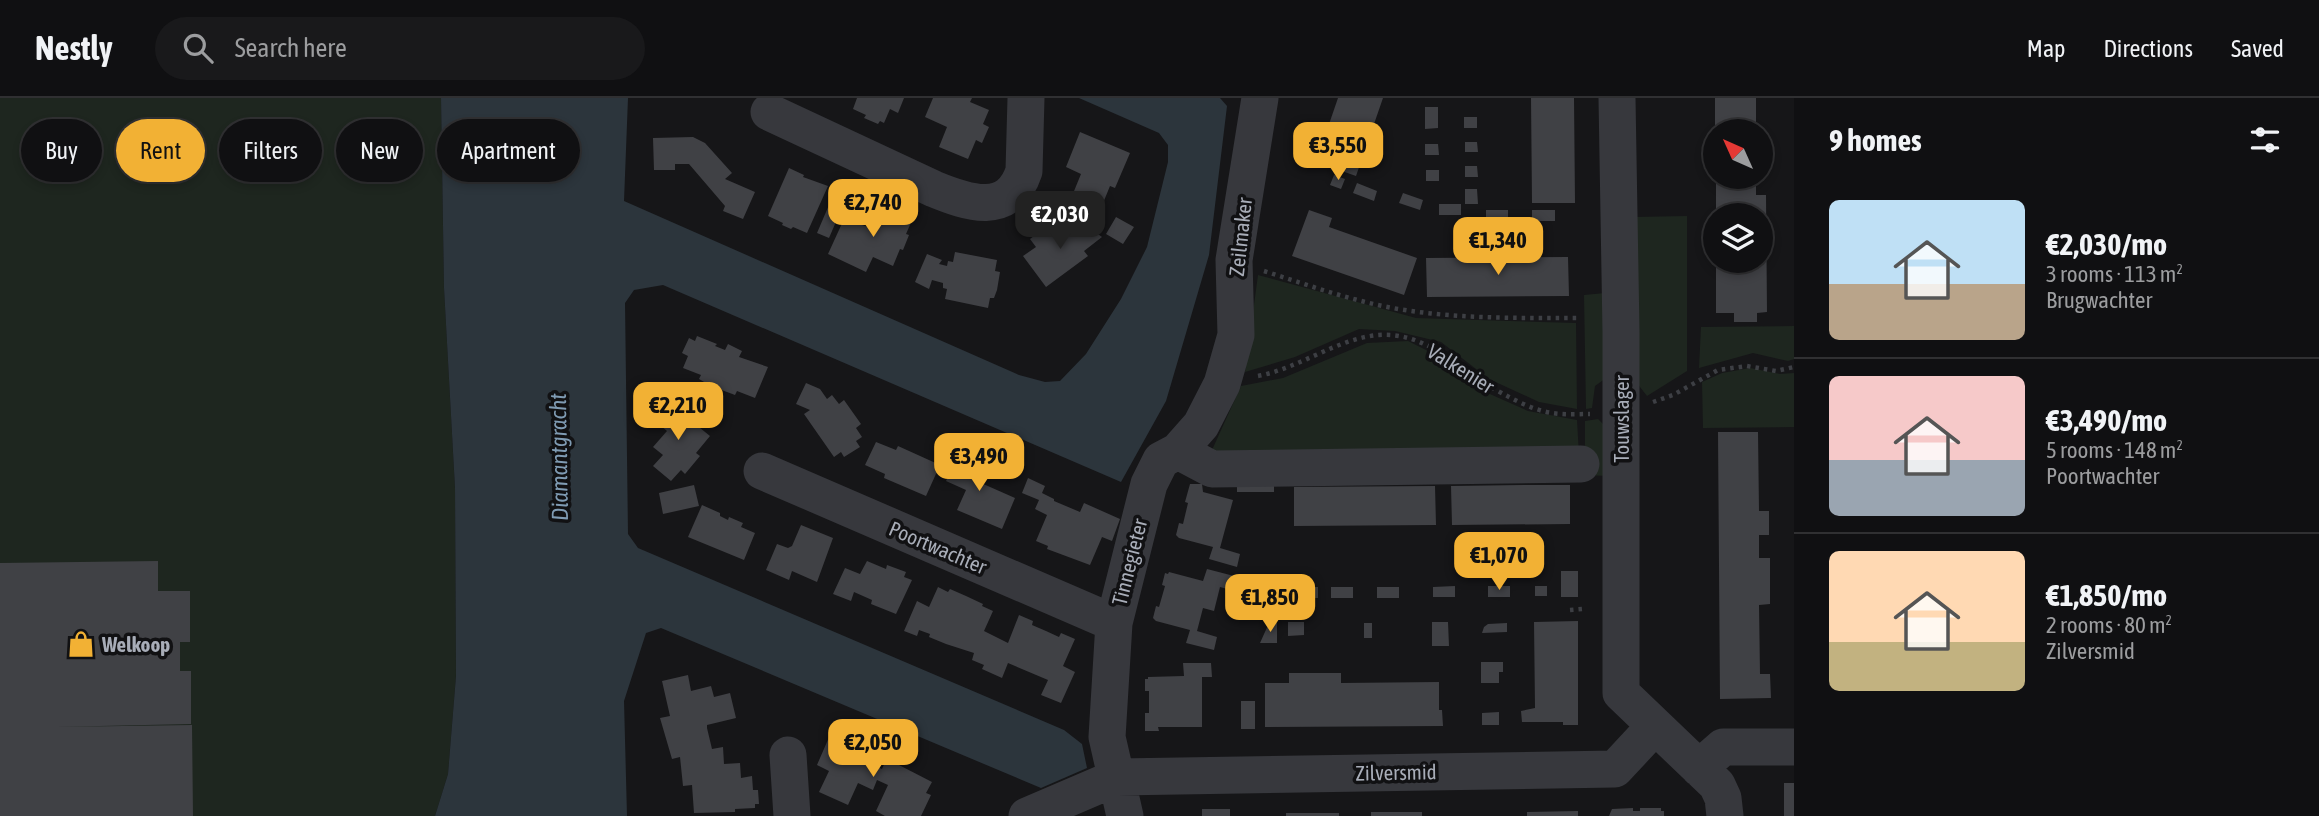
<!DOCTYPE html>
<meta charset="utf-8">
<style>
body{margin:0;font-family:"Asap Condensed",sans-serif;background:#19191b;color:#f1f3f6;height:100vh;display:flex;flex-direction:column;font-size:26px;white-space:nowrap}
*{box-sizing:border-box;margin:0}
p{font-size:23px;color:#9c9d9f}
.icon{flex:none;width:38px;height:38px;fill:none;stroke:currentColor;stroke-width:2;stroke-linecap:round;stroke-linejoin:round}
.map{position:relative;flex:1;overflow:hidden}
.sheet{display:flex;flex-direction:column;background:#101012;width:525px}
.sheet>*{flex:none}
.hud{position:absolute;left:21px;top:21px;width:665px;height:63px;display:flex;gap:14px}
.needle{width:46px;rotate:315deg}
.fabs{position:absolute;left:1703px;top:21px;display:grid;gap:14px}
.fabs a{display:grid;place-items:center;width:70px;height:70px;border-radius:50%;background:#101012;box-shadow:0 4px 10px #0003,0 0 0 2px #303032;font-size:35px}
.price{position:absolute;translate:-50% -60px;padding:0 16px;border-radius:14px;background:#f2b134;color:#111;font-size:23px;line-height:46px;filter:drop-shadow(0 2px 4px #0008)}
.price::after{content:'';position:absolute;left:50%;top:42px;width:21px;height:16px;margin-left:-10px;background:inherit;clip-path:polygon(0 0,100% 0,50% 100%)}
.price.current{background:#222;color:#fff}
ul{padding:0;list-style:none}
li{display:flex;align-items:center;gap:21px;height:175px;padding:0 35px}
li+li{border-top:2px solid #303032}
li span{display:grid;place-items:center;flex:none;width:196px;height:140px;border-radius:10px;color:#555}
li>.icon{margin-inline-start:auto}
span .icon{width:84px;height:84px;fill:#fffc;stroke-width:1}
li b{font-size:30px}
h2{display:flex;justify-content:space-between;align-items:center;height:84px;padding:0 35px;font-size:30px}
.tag{padding:0 24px;border-radius:32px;background:#101012;box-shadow:0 4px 10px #0003,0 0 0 2px #303032;font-size:24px;line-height:63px}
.tag.current{background:#f2b134;color:#111}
header{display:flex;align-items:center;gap:42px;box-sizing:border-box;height:98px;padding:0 35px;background:#101012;border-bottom:2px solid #303032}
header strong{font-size:33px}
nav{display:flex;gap:38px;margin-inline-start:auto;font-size:24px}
.search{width:490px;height:63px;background:#19191b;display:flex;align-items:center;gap:18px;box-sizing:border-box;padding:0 24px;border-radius:38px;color:#9c9d9f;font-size:26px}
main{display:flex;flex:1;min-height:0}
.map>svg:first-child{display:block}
.green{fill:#1e261f}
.water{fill:#2c353c}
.building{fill:#404145}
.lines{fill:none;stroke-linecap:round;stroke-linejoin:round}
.path{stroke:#3d3f44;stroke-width:4.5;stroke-dasharray:3.5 5;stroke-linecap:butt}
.minor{stroke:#37383d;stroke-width:37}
.labels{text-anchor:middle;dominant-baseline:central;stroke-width:7;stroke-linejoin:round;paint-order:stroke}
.street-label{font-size:21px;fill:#a8adb8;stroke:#111113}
.poi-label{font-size:21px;font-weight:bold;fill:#a8adb8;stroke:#111113;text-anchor:start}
.water-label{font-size:23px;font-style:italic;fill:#7f9bb3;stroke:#111113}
</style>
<header>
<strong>Nestly</strong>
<div class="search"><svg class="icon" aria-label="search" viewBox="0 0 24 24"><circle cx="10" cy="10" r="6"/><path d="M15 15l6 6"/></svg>Search here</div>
<nav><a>Map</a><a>Directions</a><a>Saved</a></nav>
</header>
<main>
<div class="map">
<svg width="1794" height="718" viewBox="0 0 1794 718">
<rect width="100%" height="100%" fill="#161618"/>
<path class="green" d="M0,0H441L444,190L455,390L456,578L448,676L435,718H0Z
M1687,118V273L1647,298L1633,280L1634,119Z
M1258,177L1416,220L1576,225L1577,311L1539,304L1489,281L1441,244L1395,233L1359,231L1295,259L1245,274Z
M1605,195L1606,280L1595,288L1592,310L1586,311L1584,197Z
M1794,228V261L1788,263L1753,255L1699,270L1701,229Z
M1408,243L1442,260L1474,289L1528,313L1577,322L1579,357H1214L1212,352L1241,288L1283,280L1367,245Z
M1750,270L1780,276L1794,275V329L1703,330L1702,284L1722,275Z
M1598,321L1608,331V378L1585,377V323Z"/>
<path class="water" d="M441,0H628L624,103L1019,277L1045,284L1060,283L1086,256L1121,201L1147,149L1168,64V47L1159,35L1079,0H1220L1227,8L1209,157L1166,303L1121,384L663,187L634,192L625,205L628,436L638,450L1064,632L1082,646L1087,670L1041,690L661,530L646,535L624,603L627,718H435L448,676L456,578L455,390L444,190Z"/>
<path class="building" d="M857,0H904L898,15L890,11L884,25L880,23L878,26L864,20L866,17L853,11Z
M933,0H972L970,4L989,12L983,26L989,29L982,45L976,42L968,61L939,49L947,29L925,19Z
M1338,0H1383L1356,78L1316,64Z
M1531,0H1574L1575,105H1532Z
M1715,0H1756V33H1715Z
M1425,9H1438V30L1425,31Z
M1464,19H1477V30H1464Z
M1080,34L1130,55L1115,90L1110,88L1101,110L1072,98L1081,76L1066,69Z
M693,39L705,45L732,75L725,81L755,94L743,121L723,113L725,108L689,66H675V72H654L653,40Z
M1465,44H1477L1478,54H1465Z
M1425,46H1438L1439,57H1425Z
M1465,68H1477L1478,79H1465Z
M789,70L804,77L803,79L828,88L807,135L793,129L791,131L782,127L783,125L768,118Z
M1426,72H1439V83H1426Z
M1334,77L1345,81L1341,91L1330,87Z
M1716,79H1756V97H1766L1767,214L1757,215V224H1734V215H1716V163H1760V117H1716Z
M1357,85L1377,93L1374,103L1353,95Z
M1465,91H1477L1478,106H1465Z
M1403,95L1423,102L1420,112L1399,105Z
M1439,106H1461V117H1439Z
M829,107L841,112L829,140L817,135Z
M885,107L896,112L897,109L911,115L910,118L913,120L906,136L909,137L903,152L900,151L893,168L873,159L866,174L828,156L844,121L874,131Z
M1309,112L1332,120L1329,129L1417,160L1404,197L1292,158Z
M1486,112H1508V123H1486Z
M1532,112H1555V123H1532Z
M1116,119L1134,129L1123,146L1106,136Z
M1080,123L1102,139L1084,153L1088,158L1046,189L1023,158L1036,149L1030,141L1046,129L1052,136L1064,127L1068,132Z
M955,154L997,162L995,173L1000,174L997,192L994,200H990L988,210L945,201L947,191L943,190V185L932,182L929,191L915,184L927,156L942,162L939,166L947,168L948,163L953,164Z
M1568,159L1569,198L1427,199L1426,160Z
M697,238L717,246L715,248L725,252L728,246L742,253L739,259L768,269L755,300L737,293L735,297L711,288L699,281L701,277L683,270L688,258L682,255L689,240L695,243Z
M806,285L820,291L827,301L832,297L839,306L844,302L861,326L856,330L862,339L856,343L860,349L844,359L841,354L834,359L804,316L810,312L796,306Z
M668,304L710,338L696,355L700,358L685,376L681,372L671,383L653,368L663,357L653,349L667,333L653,321Z
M1718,334H1758L1759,413H1769V437H1759V460H1770V506L1759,507L1760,576H1770L1771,600L1720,601Z
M876,344L896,352L898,348L940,367L926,398L884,380L885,376L865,367Z
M960,352L981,361L972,381L1015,400L1002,431L957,412L966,392L946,383Z
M1274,374V394H1237V375Z
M1028,380L1045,388L1042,395L1054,401V403L1080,414L1084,405L1120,421L1112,443L1102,439L1090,467L1047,451L1048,448L1036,443L1047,417L1035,411L1039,402L1022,395Z
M1190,386H1202L1203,394L1233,402L1220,450L1240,456L1237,469L1209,461L1213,449L1179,440L1176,437L1179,425L1183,426L1188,405L1185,404Z
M694,387L699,408L663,416L659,395Z
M1523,387H1570V426L1452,427L1451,388Z
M1435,388L1436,427L1294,428V389Z
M702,407L720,415V418L728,422L729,419L743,425L741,429L755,435L744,462L688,439Z
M801,427L833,440L817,484L792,473L789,482L766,472L777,446L788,450L792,448Z
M158,463V493H190V544H180V573H191V626L55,629L192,627L193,718H0V465Z
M867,463L886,471L887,467L906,474L904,479L912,482L896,516L871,506L872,502L854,494L851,503L833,496L845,470L860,476Z
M1207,471L1234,478L1231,492L1220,489L1214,513L1203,510L1197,533L1217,539L1214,552L1186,545L1190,532L1156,523L1153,520L1156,508L1159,509L1165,488L1162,487L1165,475L1168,476L1169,474L1203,483Z
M1561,473H1578V499H1561Z
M1455,488V499H1433V489Z
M1488,488H1510V499H1488Z
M1535,488H1547V498H1535Z
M938,489L948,494L950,491L966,498L983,506L982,508L993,513L984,533L1008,545L1019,517L1033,523L1032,527L1046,533L1059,539L1061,535L1075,541L1063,568L1075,574L1061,605L1041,597L1048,582L1008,565L1002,580L982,571L984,567L972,562L974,555L946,546L929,539L930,536L919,532L917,538L904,533L917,503L929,509Z
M1307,489H1318V500H1307Z
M1331,489H1353V500H1331Z
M1377,489H1399V500H1377Z
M1578,523V627H1563V624H1522L1521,613L1535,610L1534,524Z
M1288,524H1304V537L1288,538Z
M1432,524H1448L1449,548H1432Z
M1269,525H1277V545H1260Z
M1364,525H1372V540H1364Z
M1507,525V534L1482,535L1484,529L1488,526Z
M1481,564H1503V574H1499V585H1481Z
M1183,565H1211L1212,579H1202V629H1158L1159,633H1145V615H1149V593H1145V581H1148V579L1184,578Z
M1289,575H1341V585L1439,584V612H1442L1443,628L1265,629V585H1289Z
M688,577L691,593L711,588L714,599L730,595L736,620L707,627V630L712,651L723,649L724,666L740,665L741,680L752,678L753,692H758L759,706H755V710L735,711V714L694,715L692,687L683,688L680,659L672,661L660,620L670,618L662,583Z
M1241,603H1255V631H1241Z
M1499,614V627H1482V615Z
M830,637L872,656L869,665L882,671L891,651L903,657L899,667L932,684L926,695L931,697L921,718H885L876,713L888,687L877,682L873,692L858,685L848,707L819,694L829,673L817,667Z
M1784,685H1794V718H1784Z
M1633,710V713H1640V710H1661V713H1664V718H1609L1612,711Z
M1202,711H1230V718H1202Z
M1578,713V718H1527V714Z
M1371,714H1422V718H1371Z
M1286,715H1339V718H1286Z"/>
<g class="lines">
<path class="path" d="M1264,173C1308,187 1352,203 1398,211C1458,221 1519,220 1580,220
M1258,278C1300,270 1338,240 1379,237C1425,234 1454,267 1489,288C1507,298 1531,312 1552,315C1565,317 1578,316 1590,316
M1653,304L1673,297L1718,272L1747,268L1776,273L1794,269
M1570,512L1582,511"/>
<path class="minor" d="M1617,0L1621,234V595L1717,687L1723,700L1725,718
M769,14L934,91C968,105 1009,119 1024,73L1026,0
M1178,353L1212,371L1581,366
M762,373L1114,525
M788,657L792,718
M1699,670L1723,649H1794
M1027,718L1118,679L1615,671L1655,628
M1125,718L1107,639L1114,525L1149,386L1161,362L1178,353L1201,327L1222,286L1236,237L1234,162L1260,0"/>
</g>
<defs>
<symbol id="shop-bare" viewBox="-9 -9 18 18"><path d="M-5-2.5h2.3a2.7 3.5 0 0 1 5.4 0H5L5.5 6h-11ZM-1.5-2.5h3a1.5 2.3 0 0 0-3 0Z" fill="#f2b134" stroke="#111113" stroke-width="2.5" paint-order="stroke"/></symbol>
</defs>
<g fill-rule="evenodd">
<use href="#shop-bare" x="62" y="527" width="38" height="38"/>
</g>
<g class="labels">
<g class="street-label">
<text transform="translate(1240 139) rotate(-84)">Zeilmaker</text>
<text transform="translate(1461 270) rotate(32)">Valkenier</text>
<text transform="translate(1621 321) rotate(-90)">Touwslager</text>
<text transform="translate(938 449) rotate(23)">Poortwachter</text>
<text transform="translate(1129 464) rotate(-76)">Tinnegieter</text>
<text transform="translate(1396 674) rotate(-1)">Zilversmid</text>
</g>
<g class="poi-label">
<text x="102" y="546">Welkoop</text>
</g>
<g class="water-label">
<text transform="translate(559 359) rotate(-91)">Diamantgracht</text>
</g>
</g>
</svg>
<div class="fabs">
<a><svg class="needle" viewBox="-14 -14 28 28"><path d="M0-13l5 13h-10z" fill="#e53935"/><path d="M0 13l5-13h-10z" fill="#9c9d9f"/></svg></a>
<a><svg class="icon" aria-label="layers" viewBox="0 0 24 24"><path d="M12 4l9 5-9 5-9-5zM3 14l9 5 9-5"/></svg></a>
</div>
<b class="price" style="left:1338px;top:84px">€3,550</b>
<b class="price" style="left:873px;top:141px">€2,740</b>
<b class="price current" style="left:1060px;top:153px">€2,030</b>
<b class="price" style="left:1498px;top:179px">€1,340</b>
<b class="price" style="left:678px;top:344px">€2,210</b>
<b class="price" style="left:979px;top:395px">€3,490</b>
<b class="price" style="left:1499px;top:494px">€1,070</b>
<b class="price" style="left:1270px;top:536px">€1,850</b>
<b class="price" style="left:873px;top:681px">€2,050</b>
<div class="hud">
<a class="tag">Buy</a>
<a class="tag current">Rent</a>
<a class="tag">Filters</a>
<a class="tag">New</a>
<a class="tag">Apartment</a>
</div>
</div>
<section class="sheet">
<h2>9 homes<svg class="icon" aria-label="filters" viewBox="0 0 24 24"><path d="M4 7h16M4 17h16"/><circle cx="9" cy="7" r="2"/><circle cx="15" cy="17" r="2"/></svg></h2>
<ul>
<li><span style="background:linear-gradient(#bfe0f5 60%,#b9a48a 0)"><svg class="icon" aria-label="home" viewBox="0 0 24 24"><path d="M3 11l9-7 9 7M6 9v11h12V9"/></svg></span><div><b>€2,030/mo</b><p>3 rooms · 113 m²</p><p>Brugwachter</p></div></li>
<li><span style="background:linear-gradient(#f6c9c9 60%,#9aa5b1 0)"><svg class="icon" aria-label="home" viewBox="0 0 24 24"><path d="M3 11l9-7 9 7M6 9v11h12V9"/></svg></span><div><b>€3,490/mo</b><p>5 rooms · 148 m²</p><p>Poortwachter</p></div></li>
<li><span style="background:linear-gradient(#ffd9b3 65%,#c2b280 0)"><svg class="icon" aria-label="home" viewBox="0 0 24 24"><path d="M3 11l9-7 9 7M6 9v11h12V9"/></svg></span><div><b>€1,850/mo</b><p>2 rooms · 80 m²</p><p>Zilversmid</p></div></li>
</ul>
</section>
</main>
